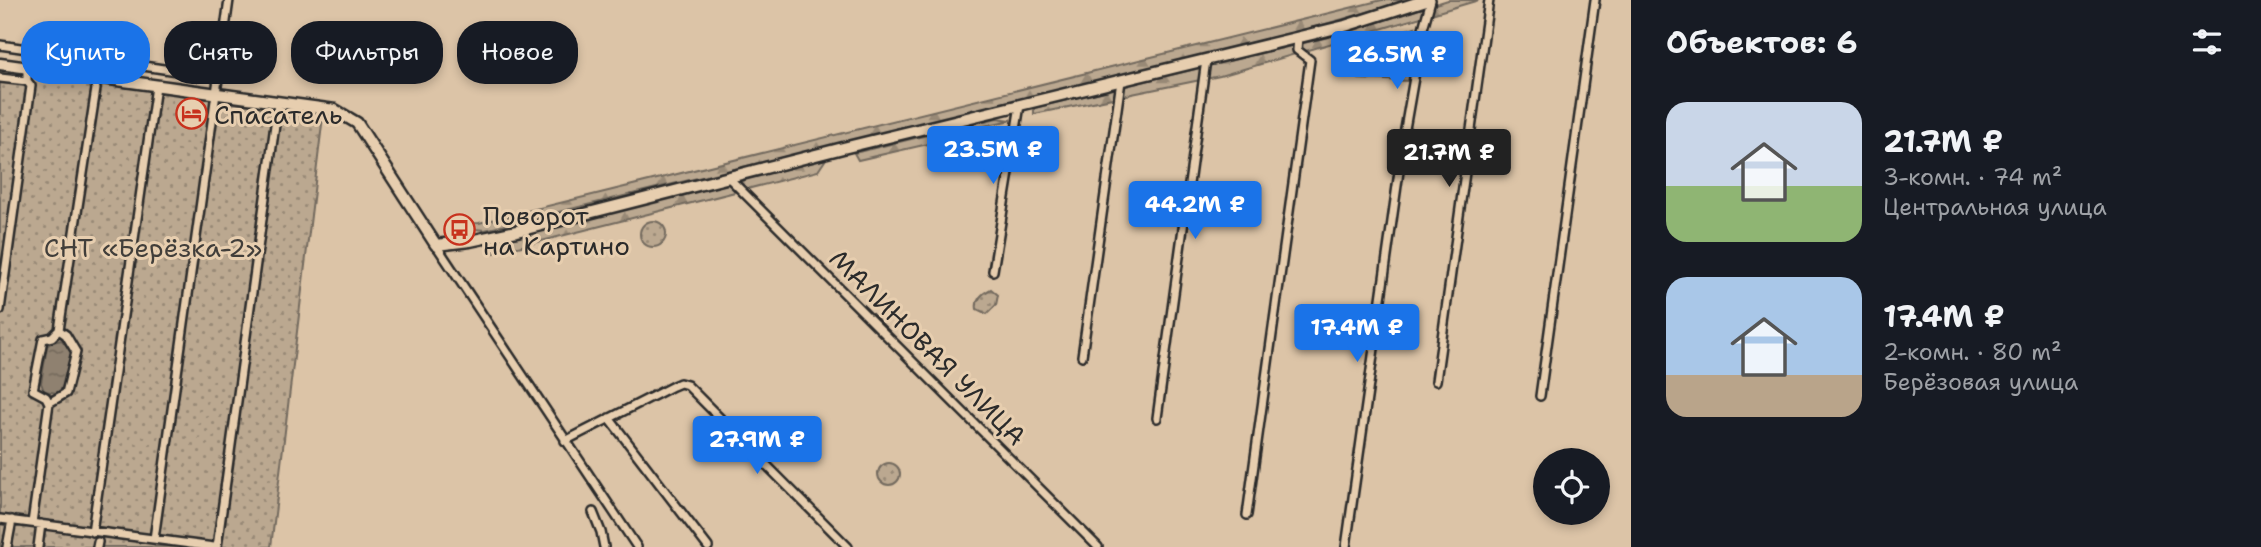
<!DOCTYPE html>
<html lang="ru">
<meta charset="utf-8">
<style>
body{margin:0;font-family:"Shantell Sans",sans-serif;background:#20242c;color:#f1f3f6;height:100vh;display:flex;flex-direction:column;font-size:26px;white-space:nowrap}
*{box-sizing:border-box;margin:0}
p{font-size:23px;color:#9ea1a6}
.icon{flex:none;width:38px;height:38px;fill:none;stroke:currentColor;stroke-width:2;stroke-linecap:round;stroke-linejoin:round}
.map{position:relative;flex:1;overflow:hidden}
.side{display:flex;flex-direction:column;background:#171b24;width:630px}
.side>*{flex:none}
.top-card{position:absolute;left:21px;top:21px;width:665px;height:63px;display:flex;gap:14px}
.buttons{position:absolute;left:1533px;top:448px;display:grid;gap:14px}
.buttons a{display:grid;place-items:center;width:77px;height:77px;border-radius:50%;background:#171b24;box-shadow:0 4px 10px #0003;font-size:35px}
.price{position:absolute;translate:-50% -60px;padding:0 16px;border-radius:7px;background:#1a73e8;color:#fff;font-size:23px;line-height:46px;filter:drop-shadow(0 2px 4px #0008)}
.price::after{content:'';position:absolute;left:50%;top:42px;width:21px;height:16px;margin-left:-10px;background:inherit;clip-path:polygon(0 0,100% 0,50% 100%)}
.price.current{background:#222;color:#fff}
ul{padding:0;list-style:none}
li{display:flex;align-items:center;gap:21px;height:175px;padding:0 35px}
li span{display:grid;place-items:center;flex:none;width:196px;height:140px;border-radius:21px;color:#555}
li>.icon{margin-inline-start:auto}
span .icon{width:84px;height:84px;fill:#fffc;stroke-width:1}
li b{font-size:30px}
h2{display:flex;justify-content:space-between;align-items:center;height:84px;padding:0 35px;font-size:30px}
.tag{padding:0 24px;border-radius:28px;background:#171b24;box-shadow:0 4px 10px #0003;font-size:24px;line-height:63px}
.tag.current{background:#1a73e8;color:#fff}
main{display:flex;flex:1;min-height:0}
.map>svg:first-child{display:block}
.green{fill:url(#green-dots);stroke:#736a5e;stroke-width:2}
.forest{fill:url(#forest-firs);stroke:#736a5e;stroke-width:2}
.water{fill:url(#water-ripples);stroke:#675f54;stroke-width:2}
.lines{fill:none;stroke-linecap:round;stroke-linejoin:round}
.street-casing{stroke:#2b2b2b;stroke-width:12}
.secondary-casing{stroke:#2b2b2b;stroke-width:15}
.street{stroke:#e7ceaf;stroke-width:7}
.secondary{stroke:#e7ceaf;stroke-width:10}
.labels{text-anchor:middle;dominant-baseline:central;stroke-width:6;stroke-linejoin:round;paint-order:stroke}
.poi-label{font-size:26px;fill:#2b2b2b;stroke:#e7ceaf;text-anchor:start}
.park-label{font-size:26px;fill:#413e3a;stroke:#e7ceaf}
.street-label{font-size:26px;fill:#2b2b2b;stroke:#e7ceaf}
</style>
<main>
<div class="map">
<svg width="1631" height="547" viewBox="0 0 1631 547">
<defs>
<pattern id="green-dots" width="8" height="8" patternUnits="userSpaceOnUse" patternTransform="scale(1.75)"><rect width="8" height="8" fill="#bba890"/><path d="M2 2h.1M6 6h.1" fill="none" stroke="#988976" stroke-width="1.8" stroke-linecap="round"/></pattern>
<pattern id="forest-firs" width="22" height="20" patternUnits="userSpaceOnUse" patternTransform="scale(1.75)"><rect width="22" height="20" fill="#bba890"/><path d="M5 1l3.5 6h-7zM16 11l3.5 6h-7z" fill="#988976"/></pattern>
<pattern id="water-ripples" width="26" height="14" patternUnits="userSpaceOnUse" patternTransform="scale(1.75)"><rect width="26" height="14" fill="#8f8170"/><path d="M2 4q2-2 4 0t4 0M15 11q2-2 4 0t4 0" fill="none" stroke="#756a5c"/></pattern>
</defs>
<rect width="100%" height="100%" fill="#dcc4a7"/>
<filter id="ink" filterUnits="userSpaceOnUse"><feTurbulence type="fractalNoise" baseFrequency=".0143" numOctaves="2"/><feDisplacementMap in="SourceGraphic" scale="14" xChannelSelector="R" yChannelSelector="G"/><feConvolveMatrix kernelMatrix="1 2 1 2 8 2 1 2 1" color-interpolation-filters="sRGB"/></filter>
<g filter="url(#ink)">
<path class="green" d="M1415,27L1411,81L1359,79L1364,44Z
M0,68L323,116L271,547H0Z
M640 234a13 13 0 1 1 26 0a13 13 0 1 1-26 0Z
M991,289L998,295L996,305L987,314L977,309C975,299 983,293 991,289Z
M878 474a11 11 0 1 1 22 0a11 11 0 1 1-22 0Z"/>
<path class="forest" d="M1382,0H1410L1315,27L485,230L463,228L461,224L479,223Z
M1448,0H1479L1220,76L1034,114V108L1337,35Z
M997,118L1011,120L961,131L959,137L858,160L854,153Z
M826,159L818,171L494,253L491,242Z"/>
<path class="water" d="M62,340L71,351C70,365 68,385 57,393L44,391L41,383L47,346L52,342Z"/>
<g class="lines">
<defs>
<path id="street" d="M0,45L218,77
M0,78L27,81V68
M728,177L1098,547
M436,245L637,547
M993,271L1020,105
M0,310L31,86L27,81
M1082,356L1121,81
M1436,381L1489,0
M1540,396L1595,0
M49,403L66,393L76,352L66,335L59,330
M609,418L708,547
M1157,418L1206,60
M565,441L673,386L680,383L687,385L848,547
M593,512L601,532L604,547
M1247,515L1310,60L1297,50L1298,37
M0,519L214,547
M32,523L49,403L46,397L33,390L43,339L52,337L59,330L96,89L93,77
M92,532L156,86
M154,539L229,0
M7,547L12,520
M38,547L41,524
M97,547L98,542
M217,547L278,103
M1346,547L1405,129L1422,32L1431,0"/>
<path id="secondary" d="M0,64L335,110L357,123L436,245L470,241L526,229L843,148L1345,26L1426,0"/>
</defs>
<use href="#street" class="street-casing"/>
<use href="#secondary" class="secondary-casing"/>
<use href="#street" class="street"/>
<use href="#secondary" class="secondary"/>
</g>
</g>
<defs>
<symbol id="hotel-ring" viewBox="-11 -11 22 22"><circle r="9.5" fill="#e7ceaf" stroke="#c8321e" stroke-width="1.5"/><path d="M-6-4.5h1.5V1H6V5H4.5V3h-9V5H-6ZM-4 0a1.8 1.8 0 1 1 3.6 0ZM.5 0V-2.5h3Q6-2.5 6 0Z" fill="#c8321e"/></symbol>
<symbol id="bus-ring" viewBox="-11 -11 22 22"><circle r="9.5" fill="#e7ceaf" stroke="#c8321e" stroke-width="1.5"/><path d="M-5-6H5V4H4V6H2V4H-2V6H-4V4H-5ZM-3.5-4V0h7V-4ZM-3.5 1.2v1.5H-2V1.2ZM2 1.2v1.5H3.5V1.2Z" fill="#c8321e"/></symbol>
</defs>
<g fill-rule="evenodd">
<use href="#hotel-ring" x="174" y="96" width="35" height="35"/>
<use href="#bus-ring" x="442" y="212" width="35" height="35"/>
</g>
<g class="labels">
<g class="poi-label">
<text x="214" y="114">Спасатель</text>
<text x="483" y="215">Поворот<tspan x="483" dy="30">на Картино</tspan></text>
</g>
<g class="park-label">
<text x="153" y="247">СНТ «Берёзка-2»</text>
</g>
<g class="street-label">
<text transform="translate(928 347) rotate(45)">МАЛИНОВАЯ УЛИЦА</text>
</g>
</g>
</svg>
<div class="buttons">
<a><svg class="icon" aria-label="locate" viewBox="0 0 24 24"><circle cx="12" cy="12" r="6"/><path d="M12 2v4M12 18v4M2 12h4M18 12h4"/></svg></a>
</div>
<b class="price" style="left:1397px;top:91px">26.5M ₽</b>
<b class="price" style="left:993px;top:186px">23.5M ₽</b>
<b class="price current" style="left:1449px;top:189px">21.7M ₽</b>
<b class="price" style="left:1195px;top:241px">44.2M ₽</b>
<b class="price" style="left:1357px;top:364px">17.4M ₽</b>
<b class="price" style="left:757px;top:476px">27.9M ₽</b>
<div class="top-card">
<a class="tag current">Купить</a>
<a class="tag">Снять</a>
<a class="tag">Фильтры</a>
<a class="tag">Новое</a>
</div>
</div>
<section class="side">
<h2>Объектов: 6<svg class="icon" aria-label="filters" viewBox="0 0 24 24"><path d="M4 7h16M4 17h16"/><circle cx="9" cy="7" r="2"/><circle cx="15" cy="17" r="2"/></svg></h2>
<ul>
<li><span style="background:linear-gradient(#c9d6e8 60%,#8fb573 0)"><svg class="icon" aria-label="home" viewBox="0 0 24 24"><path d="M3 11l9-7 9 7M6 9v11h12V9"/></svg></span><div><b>21.7M ₽</b><p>3-комн. · 74 m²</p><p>Центральная улица</p></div></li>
<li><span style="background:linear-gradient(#a9c7e8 70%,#b9a48a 0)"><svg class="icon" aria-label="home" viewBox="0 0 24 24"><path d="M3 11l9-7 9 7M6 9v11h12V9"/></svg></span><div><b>17.4M ₽</b><p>2-комн. · 80 m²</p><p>Берёзовая улица</p></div></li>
</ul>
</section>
</main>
